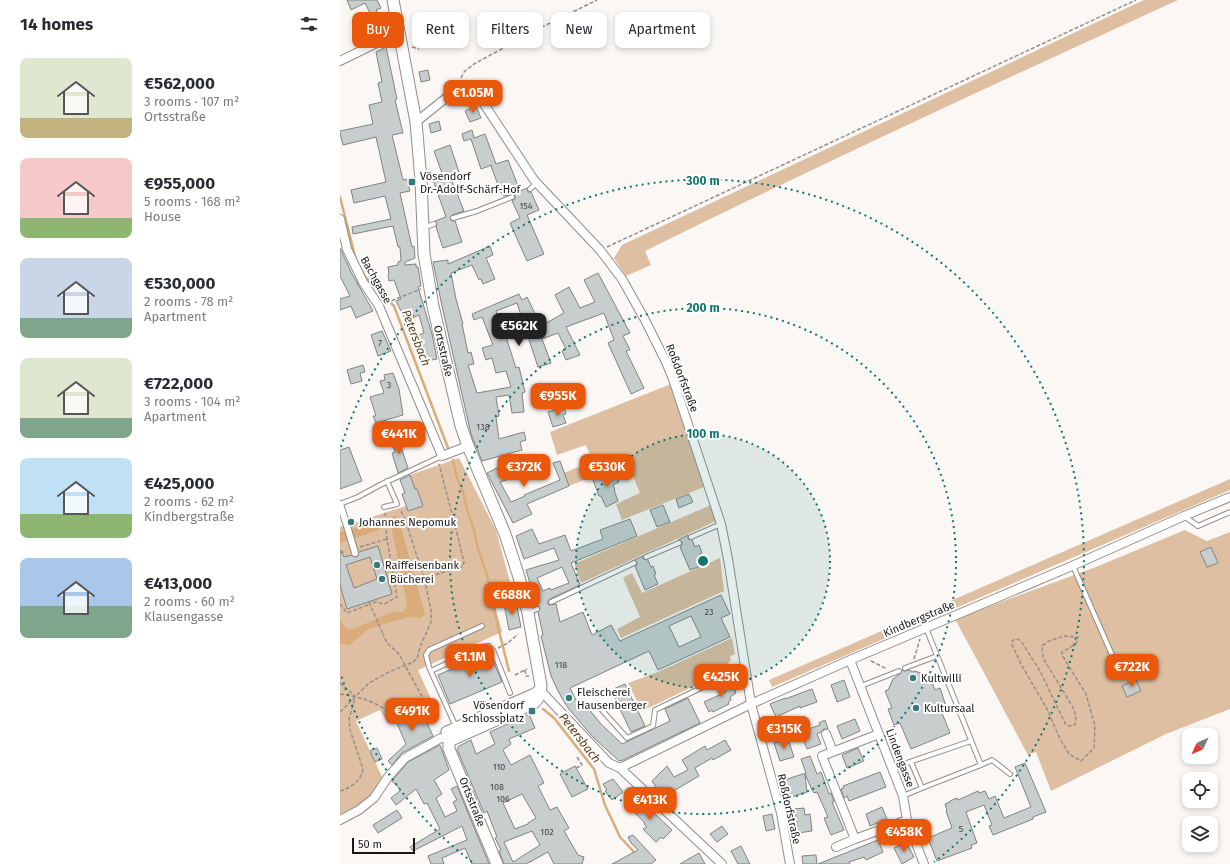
<!DOCTYPE html>
<meta charset="utf-8">
<style>
body{margin:0;font-family:"Fira Sans",sans-serif;background:#f7f7f7;color:#2b2b33;height:100vh;display:flex;flex-direction:column;font-size:15px;white-space:nowrap}
*{box-sizing:border-box;margin:0}
p{font-size:13px;color:#7c7c81}
.icon{flex:none;width:22px;height:22px;fill:none;stroke:currentColor;stroke-width:2;stroke-linecap:round;stroke-linejoin:round}
.map{position:relative;flex:1;overflow:hidden}
.drawer{display:flex;flex-direction:column;background:#fff;width:340px}
.drawer>*{flex:none}
.banner{position:absolute;left:12px;top:12px;width:380px;height:36px;display:flex;gap:8px}
.needle{width:26px;rotate:226deg}
.controls{position:absolute;left:842px;top:728px;display:grid;gap:8px}
.controls a{display:grid;place-items:center;width:36px;height:36px;border-radius:8px;background:#fff;box-shadow:0 2px 6px #0003;font-size:20px}
.scale{position:absolute;left:12px;bottom:10px;width:63px;box-sizing:border-box;padding-left:4px;border:2px solid #191716;border-top:0;font-size:11px;line-height:14px;white-space:nowrap;color:#191716;-webkit-text-stroke:3px #fff;paint-order:stroke}
.price{position:absolute;translate:-50% -34px;padding:0 9px;border-radius:8px;background:#ea580c;color:#fff;font-size:13px;line-height:26px;filter:drop-shadow(0 1px 2px #0008)}
.price::after{content:'';position:absolute;left:50%;top:24px;width:12px;height:9px;margin-left:-6px;background:inherit;clip-path:polygon(0 0,100% 0,50% 100%)}
.price.on{background:#222;color:#fff}
ul{padding:0;list-style:none}
li{display:flex;align-items:center;gap:12px;height:100px;padding:0 20px}
li span{display:grid;place-items:center;flex:none;width:112px;height:80px;border-radius:8px;color:#555}
li>.icon{margin-inline-start:auto}
span .icon{width:48px;height:48px;fill:#fffc;stroke-width:1}
li b{font-size:17px}
h2{display:flex;justify-content:space-between;align-items:center;height:48px;padding:0 20px;font-size:17px}
.chip{padding:0 14px;border-radius:8px;background:#fff;box-shadow:0 2px 6px #0003;font-size:14px;line-height:36px}
.chip.on{background:#ea580c;color:#fff}
main{display:flex;flex:1;min-height:0}
.map>svg:first-child{display:block}
.green{fill:#debfa1}
.water{fill:#daab7b}
.lines{fill:none;stroke-linecap:round;stroke-linejoin:round}
.stream{stroke:#daab7b;stroke-width:2.5}
.building{fill:#c8cece;stroke:#7f8484;fill-rule:evenodd}
.service-casing{stroke:#918d8a;stroke-width:6}
.pedestrian-casing{stroke:#918d8a;stroke-width:8}
.minor-casing{stroke:#918d8a;stroke-width:10}
.tertiary-casing{stroke:#918d8a;stroke-width:13}
.path{stroke:#928f8d;stroke-width:1.5;stroke-dasharray:4 2;stroke-linecap:butt}
.service{stroke:#fff;stroke-width:4}
.pedestrian{stroke:#fff;stroke-width:6}
.minor{stroke:#fff;stroke-width:8}
.tertiary{stroke:#fff;stroke-width:11}
.pedestrian-bridge-casing{stroke:#918d8a;stroke-width:8;stroke-linecap:butt}
.path-bridge{stroke:#928f8d;stroke-width:1.5;stroke-dasharray:4 2;stroke-linecap:butt}
.pedestrian-bridge{stroke:#fff;stroke-width:6}
.ring{fill:none;stroke:#0f766e;stroke-width:2;stroke-dasharray:2 4}
.poi-dot{fill:#337c79;stroke:#fff;stroke-width:1.5}
.labels{text-anchor:middle;dominant-baseline:central;stroke-width:4;stroke-linejoin:round;paint-order:stroke}
.number-label{font-size:9px;fill:#454544}
.poi-label{font-size:11px;fill:#191716;stroke:#fff;text-anchor:start}
.street-label{font-size:11px;fill:#191716;stroke:#fff}
.water-label{font-size:12px;font-style:italic;fill:#5f3e1a;stroke:#fff}
.centre{fill:#0f766e;stroke:#fff;stroke-width:2}
.ring-label{font-size:12px;text-anchor:middle;font-weight:bold;fill:#0f766e;stroke:#fff;stroke-width:4;stroke-linejoin:round;paint-order:stroke}
</style>
<main>
<section class="drawer">
<h2>14 homes<svg class="icon" aria-label="filters" viewBox="0 0 24 24"><path d="M4 7h16M4 17h16"/><circle cx="9" cy="7" r="2"/><circle cx="15" cy="17" r="2"/></svg></h2>
<ul>
<li><span style="background:linear-gradient(#dfe7d0 75%,#c2b280 0)"><svg class="icon" aria-label="home" viewBox="0 0 24 24"><path d="M3 11l9-7 9 7M6 9v11h12V9"/></svg></span><div><b>€562,000</b><p>3 rooms · 107 m²</p><p>Ortsstraße</p></div></li>
<li><span style="background:linear-gradient(#f6c9c9 75%,#8fb573 0)"><svg class="icon" aria-label="home" viewBox="0 0 24 24"><path d="M3 11l9-7 9 7M6 9v11h12V9"/></svg></span><div><b>€955,000</b><p>5 rooms · 168 m²</p><p>House</p></div></li>
<li><span style="background:linear-gradient(#c9d6e8 75%,#7fa58c 0)"><svg class="icon" aria-label="home" viewBox="0 0 24 24"><path d="M3 11l9-7 9 7M6 9v11h12V9"/></svg></span><div><b>€530,000</b><p>2 rooms · 78 m²</p><p>Apartment</p></div></li>
<li><span style="background:linear-gradient(#dfe7d0 75%,#7fa58c 0)"><svg class="icon" aria-label="home" viewBox="0 0 24 24"><path d="M3 11l9-7 9 7M6 9v11h12V9"/></svg></span><div><b>€722,000</b><p>3 rooms · 104 m²</p><p>Apartment</p></div></li>
<li><span style="background:linear-gradient(#bfe0f5 70%,#8fb573 0)"><svg class="icon" aria-label="home" viewBox="0 0 24 24"><path d="M3 11l9-7 9 7M6 9v11h12V9"/></svg></span><div><b>€425,000</b><p>2 rooms · 62 m²</p><p>Kindbergstraße</p></div></li>
<li><span style="background:linear-gradient(#a9c7e8 60%,#7fa58c 0)"><svg class="icon" aria-label="home" viewBox="0 0 24 24"><path d="M3 11l9-7 9 7M6 9v11h12V9"/></svg></span><div><b>€413,000</b><p>2 rooms · 60 m²</p><p>Klausengasse</p></div></li>
</ul>
</section>
<div class="map">
<svg width="890" height="864" viewBox="0 0 890 864">
<rect width="100%" height="100%" fill="#fbf7f4"/>
<path class="green" d="M804,0H838C659,82 481,164 305,251L311,265L286,276L274,258L282,245Z
M331,384L364,487L282,520L276,504L300,493L287,462L229,486L224,473L252,461L246,445L217,455L210,432Z
M119,458L156,530L174,597L154,602L162,632L78,670L96,710L84,716L81,710L48,724L40,710L16,721L43,779L24,802L0,814V527L66,506L68,511L83,506L77,489H75L70,475Z
M890,479V490L432,687L429,680Z
M371,505L376,521L241,583L234,564Z
M845,530L867,541L890,532V709L826,734L711,791L696,752L688,755L615,619L756,567Z
M380,558L384,591L281,638L277,629L300,617L283,578L292,573L302,593Z
M392,638L395,654L390,656L391,660L388,663L390,669L302,711L288,683L318,672Z"/>
<path class="water" d="M55,516L58,517L85,614L81,618L69,617L30,628L9,645L0,644V617C3,624 5,630 13,629L53,612H63L66,608L67,604L50,520L52,517Z
M36,522L40,524L39,530L0,543V532Z"/>
<g class="lines">
<path class="stream" d="M0,197L16,260
M19,266L26,278L54,306L108,448
M113,460L117,478L123,492L127,510L134,530L138,549L147,575L159,631L169,671
M203,709L214,718L254,769L265,805L280,837L295,853"/>
</g>
<path class="building" d="M7,0H37L41,8L36,10L45,28L31,35L26,24L31,21L30,18L32,17L25,3L11,10Z
M46,47L57,99L55,100L63,133L52,135L63,180L67,179L70,191L60,193L72,247L74,246L75,258L65,262V265L76,264V267H78L81,286L78,287L92,334L97,359L87,361L85,353L81,354L77,336L84,333L79,315L66,321L56,301L61,299L54,280L49,281L48,275L49,274L48,267L58,265V262L61,261L60,247H58L53,226L13,234L12,227L51,219L45,196L14,203L11,190L46,182L36,137L3,145L0,133V131L33,124L29,105L42,102L38,83L42,82L36,52Z
M88,70L90,80L81,82L79,72Z
M136,106L141,118L130,122L125,111Z
M99,121L101,130L91,133L89,124Z
M132,130L134,138L145,134L156,164L168,160L180,191L187,188L188,192H191L199,210L187,215L204,254L187,261L170,223L180,218L172,201L175,199V195L172,194L164,196L162,193H161L151,166L152,165L141,169L131,139L124,141L122,134Z
M110,145L121,178L112,181L124,211L112,215L110,219L112,221H115L122,242L103,248L96,227L97,224L95,221L106,217L93,180L103,176L94,151Z
M150,246L153,255L146,258L155,279L143,284L141,279L139,280L132,265L111,273L116,299L123,324H122L128,353L131,352L134,364L128,365L137,393L171,387L166,371L156,373L152,358L146,360L142,348L153,345L142,317L134,320L132,314L179,294L182,300L187,297L201,326L224,313L215,295L229,287L240,308L255,302L244,280L258,273L290,333L283,336L290,350L286,351L304,388L291,394L268,343L274,340L264,313L226,327L240,355L226,360L222,351L226,349L218,333L202,339L211,363L198,367L177,303L156,311L167,340L176,368L179,367L185,392L182,393L184,412L172,413L169,395L156,397L159,416L156,417L159,439L184,432L186,440L180,442L182,450L142,461L131,434L102,306L93,262L108,260V264Z
M0,248L11,272L33,311L16,318L11,306L0,310V299L10,296L0,276Z
M42,331L51,351L38,356L31,335Z
M23,365L25,372L20,373L22,381L11,384L7,370Z
M53,373L59,389L63,415L36,423L33,416H36L30,397L44,393L40,381L45,380L44,375Z
M224,407L226,414L223,415L226,423L213,427L208,412Z
M60,436L63,443L60,444L68,468L58,473L52,453L55,452L51,440Z
M9,447L22,481L0,489V450Z
M183,455L188,472L160,482L171,502L185,496L184,495L220,480L213,463L220,461L229,486L187,504L192,514L173,523L147,473L157,468L158,470L172,466L171,461Z
M274,472L279,482L273,485L275,490H274L278,501L266,507L261,496H259L253,480Z
M70,475L75,489H77L83,506L68,511L62,494L65,493L60,480Z
M349,494L353,502L339,508L336,499Z
M323,505L330,522L317,527L310,510Z
M290,519L297,536L231,563L240,585L210,599L208,601V604L210,605L216,604L220,622L243,612L252,635L271,625L280,641L381,595L390,614L381,618L390,637L318,670L309,651L230,688L238,704L243,702L261,724L282,744L330,721L325,709L348,698L360,723L283,760L279,761L253,737L228,708L219,693L211,676L201,636L203,635L198,612L200,608L197,606L186,570L219,560L214,548L184,559L176,536L192,529L199,544L225,535L231,551L263,539L260,530ZM222,567L229,583L211,590L210,588L203,591L197,578ZM351,616L361,637L339,647L329,626Z
M348,535V539L352,540L355,547L359,545L362,553L359,555L363,565L350,570L340,547L342,545V542L338,540Z
M38,546L52,594L7,609L0,585V550H1L4,557L11,555L12,556L16,557L18,556L19,552ZM30,557L37,579L14,588L6,565Z
M871,547L878,563L867,567L860,552Z
M303,556V559L308,560L311,567L313,566L316,574L314,575L318,584L305,590L295,566L297,565V562L294,560Z
M176,602L181,627L169,630L164,604Z
M150,653L162,682L110,704L98,675Z
M562,670L565,671L569,670L573,672L575,671L586,675L589,674L595,690L600,688L606,706L600,708L610,733L571,749L560,723L554,725L548,709L552,708L545,691L548,690L553,679L561,673Z
M391,680L396,693L390,697L391,700L388,702L389,704L373,712L372,710L369,712L364,702L386,692L382,685Z
M504,680L510,697L497,702L491,685Z
M796,680L801,691L787,697L782,686Z
M285,684L305,726L291,732L271,690Z
M472,689L477,702L460,708V706L436,717L430,704L445,698V699Z
M81,710L93,736L62,753L52,765L48,761L66,744L56,721Z
M189,714L195,728L169,739L171,744L163,750L171,765L190,755L204,783L198,786L210,810L217,807L229,828L224,831L238,855L244,857L242,864H214L208,852L186,864H164L159,851L161,850L155,838L157,837L147,811L144,813L117,749L119,746L131,740L136,754L155,744L150,732ZM182,794L196,818L188,823V824L175,829L163,803ZM192,831L200,845L173,862L164,842Z
M515,719L520,731L502,739L497,726Z
M485,720L488,729H484L481,732L477,734L481,744L467,749L460,732L480,725L479,723Z
M448,739L454,757L440,761L434,743Z
M385,740L391,750L373,760L372,758L355,768L359,776L323,797L312,781L327,766L334,777L348,770L342,760L365,746L367,750Z
M100,745L109,770L94,780L102,794L96,798L105,817L117,811L113,802L117,800L111,789L117,786L149,864H132L125,848L102,858L104,864H91L88,856L127,840L122,826L73,851L70,847L100,829L87,803L84,804L76,789L56,805L51,798L61,790L52,781L68,762Z
M37,748L42,759L35,762L30,751Z
M518,748L524,761L507,768L502,755Z
M470,756L477,774L481,772L489,794L491,793L494,802H492L504,830L491,835L484,818L488,817L477,792L474,793L472,790L465,774L467,792L449,798L444,780L466,773L461,759Z
M685,763L706,812L693,817V819L653,835L649,826L652,825L644,805L626,812L637,843L631,845L632,848L597,861L588,838L612,828L606,811L607,810L605,804L610,802V801L617,798L618,800L638,791L639,793L645,791L649,799L655,796L664,818L691,807L675,767Z
M235,766L248,789L232,797L220,774Z
M540,772L546,787L509,801L507,796L504,798L501,789L504,788L503,786Z
M273,779L283,792L272,800L265,791L267,790L263,784Z
M297,797L332,830L323,839L321,837L316,842L303,829L307,827L304,824L305,823L288,806Z
M542,807L547,819L530,826L526,814Z
M464,808L465,815L470,814L472,831L458,833L455,809Z
M57,810L62,818L38,833L33,825Z
M432,814L435,829L426,831L423,816Z
M382,826L388,834L377,842L370,834Z
M293,835L316,860L311,864H272L298,850L291,843L288,837Z
M538,840L543,852L526,860L524,857L509,862L510,864H478Z
M566,842L574,857L562,864L554,848Z
M401,846L410,864H398L391,851Z
M359,853L365,864H340Z
M476,855L477,864H463L462,856Z"/>
<g class="lines">
<defs>
<path id="service" d="M190,189L197,183
M113,218L137,211L172,197
M83,228L94,224
M0,504L18,497L40,485L102,456
M44,507L57,504L47,481
M844,516L858,526L890,512
M351,537L381,524
M306,557L339,543
M733,566L773,657
M211,602L294,563
M190,612L197,609
M565,668L597,656
M91,671L141,647L149,646L153,650L170,693
M521,686L559,671
M261,709L287,738L313,726L315,710L405,667
M116,727L89,667L86,655L89,650L142,626
M571,762L582,788L641,765L586,628
M641,765L652,760L670,774
M552,768L631,741
M563,796L582,788"/>
<path id="pedestrian" d="M0,504L7,526"/>
<path id="minor" d="M0,61L47,38L60,34
M76,122L121,86L132,90L140,98L194,180L260,250L282,279L305,320L326,362L333,379L381,524L388,559L411,704L441,813L450,864
M0,219L7,249L23,282L39,306L102,456L128,446
M510,660L563,796L567,820L584,864
M200,690L269,763L280,768L382,864
M486,734L493,752
M539,734L482,756L515,839L567,820
M280,768L411,704L510,660L732,566L844,516L890,497
M0,820L19,810L34,798L48,777L65,758L101,738H105L109,741
M496,847L515,839"/>
<path id="tertiary" d="M53,0L76,122L81,180L84,254L93,306L121,426L128,446L165,534L179,577L188,613L201,686C200,694 200,698 194,703L109,741
M157,864L109,749V741L107,732L195,694L200,690"/>
</defs>
<use href="#service" class="service-casing"/>
<use href="#pedestrian" class="pedestrian-casing"/>
<use href="#minor" class="minor-casing"/>
<use href="#tertiary" class="tertiary-casing"/>
<path class="path" d="M72,47L79,49
M121,78L124,72L134,64L202,27L257,0
M267,247L796,0
M46,303L81,289
M20,547L47,539
M0,553L6,551
M84,578L122,567L124,563L118,537L99,464
M33,603L36,602L44,604L57,597L47,539L45,513
M0,604L7,613L28,605
M724,636L738,637L736,644L722,652V655L746,694L755,726L754,748L741,761L729,754L720,739L707,709L682,666L672,645V641C676,638 678,639 681,641L700,671L726,725L729,726L735,725L736,719L734,709L703,658L702,646L709,641Z
M158,648L168,643L178,634
M574,659L580,639
M531,661L547,669
M185,670L186,676H189
M175,675L187,669
M0,683L15,696
M0,694C19,697 38,701 52,716L68,709L86,704L59,654L47,643L43,634
M0,712L29,683L49,672L73,662L77,659L80,647L91,622V610L84,578L65,519L60,509
M236,768L242,765L237,757
M0,791C11,788 21,781 23,769L10,730L9,719L15,698"/>
<use href="#service" class="service"/>
<use href="#pedestrian" class="pedestrian"/>
<use href="#minor" class="minor"/>
<use href="#tertiary" class="tertiary"/>
<defs>
<path id="pedestrian-bridge" d="M7,526L15,553"/>
</defs>
<use href="#pedestrian-bridge" class="pedestrian-bridge-casing"/>
<path class="path-bridge" d="M29,602L43,634"/>
<use href="#pedestrian-bridge" class="pedestrian-bridge"/>
</g>
<circle cx="363" cy="561" r="127" fill="#0f766e" fill-opacity=".12"/>
<g class="ring">
<circle cx="363" cy="561" r="127"/>
<circle cx="363" cy="561" r="253"/>
<path d="M132 862A380 380 0 0 1 1 675M1 447A380 380 0 1 1 594 862"/>
</g>
<g class="poi-dot">
<rect x="68" y="178" width="8" height="8" rx="2"/>
<circle cx="11" cy="522" r="4"/>
<circle cx="37" cy="565" r="4"/>
<circle cx="42" cy="579" r="4"/>
<circle cx="573" cy="678" r="4"/>
<circle cx="229" cy="698" r="4"/>
<circle cx="576" cy="708" r="4"/>
<rect x="188" y="707" width="8" height="8" rx="2"/>
</g>
<g class="labels">
<g class="number-label">
<text x="186" y="206">154</text>
<text x="40" y="343">7</text>
<text x="49" y="385">3</text>
<text x="143" y="427">138</text>
<text x="369" y="612">23</text>
<text x="221" y="665">118</text>
<text x="159" y="767">110</text>
<text x="157" y="787">108</text>
<text x="163" y="799">106</text>
<text x="621" y="829">5</text>
<text x="207" y="832">102</text>
</g>
<g class="poi-label">
<text x="80" y="176">Vösendorf<tspan x="80" dy="13">Dr.-Adolf-Schärf-Hof</tspan></text>
<text x="19" y="522">Johannes Nepomuk</text>
<text x="45" y="565">Raiffeisenbank</text>
<text x="50" y="579">Bücherei</text>
<text x="581" y="678">Kultwilli</text>
<text x="237" y="692">Fleischerei<tspan x="237" dy="13">Hausenberger</tspan></text>
<text x="184" y="705" text-anchor="end">Vösendorf<tspan x="184" dy="13">Schlossplatz</tspan></text>
<text x="584" y="708">Kultursaal</text>
</g>
<g class="street-label">
<text transform="translate(36 280) rotate(61)">Bachgasse</text>
<text transform="translate(103 351) rotate(77)">Ortsstraße</text>
<text transform="translate(342 378) rotate(69)">Roßdorfstraße</text>
<text transform="translate(579 619) rotate(-23)">Kindbergstraße</text>
<text transform="translate(560 758) rotate(69)">Lindengasse</text>
<text transform="translate(132 802) rotate(68)">Ortsstraße</text>
<text transform="translate(449 809) rotate(77)">Roßdorfstraße</text>
</g>
<g class="water-label">
<text transform="translate(76 338) rotate(69)">Petersbach</text>
<text transform="translate(240 738) rotate(52)">Petersbach</text>
</g>
</g>
<circle cx="363" cy="561" r="6" class="centre"/>
<g class="ring-label">
<text x="363" y="185">300 m</text>
<text x="363" y="312">200 m</text>
<text x="363" y="438">100 m</text>
</g>
</svg>
<div class="controls">
<a><svg class="needle" viewBox="-14 -14 28 28"><path d="M0-13l5 13h-10z" fill="#e53935"/><path d="M0 13l5-13h-10z" fill="#7c7c81"/></svg></a>
<a><svg class="icon" aria-label="locate" viewBox="0 0 24 24"><circle cx="12" cy="12" r="6"/><path d="M12 2v4M12 18v4M2 12h4M18 12h4"/></svg></a>
<a><svg class="icon" aria-label="layers" viewBox="0 0 24 24"><path d="M12 4l9 5-9 5-9-5zM3 14l9 5 9-5"/></svg></a>
</div>
<div class="scale">50 m</div>
<b class="price" style="left:133px;top:114px">€1.05M</b>
<b class="price on" style="left:179px;top:347px">€562K</b>
<b class="price" style="left:218px;top:417px">€955K</b>
<b class="price" style="left:59px;top:455px">€441K</b>
<b class="price" style="left:184px;top:488px">€372K</b>
<b class="price" style="left:267px;top:488px">€530K</b>
<b class="price" style="left:172px;top:616px">€688K</b>
<b class="price" style="left:130px;top:678px">€1.1M</b>
<b class="price" style="left:792px;top:688px">€722K</b>
<b class="price" style="left:381px;top:698px">€425K</b>
<b class="price" style="left:72px;top:732px">€491K</b>
<b class="price" style="left:444px;top:750px">€315K</b>
<b class="price" style="left:310px;top:821px">€413K</b>
<b class="price" style="left:564px;top:853px">€458K</b>
<div class="banner">
<a class="chip on">Buy</a>
<a class="chip">Rent</a>
<a class="chip">Filters</a>
<a class="chip">New</a>
<a class="chip">Apartment</a>
</div>
</div>
</main>
